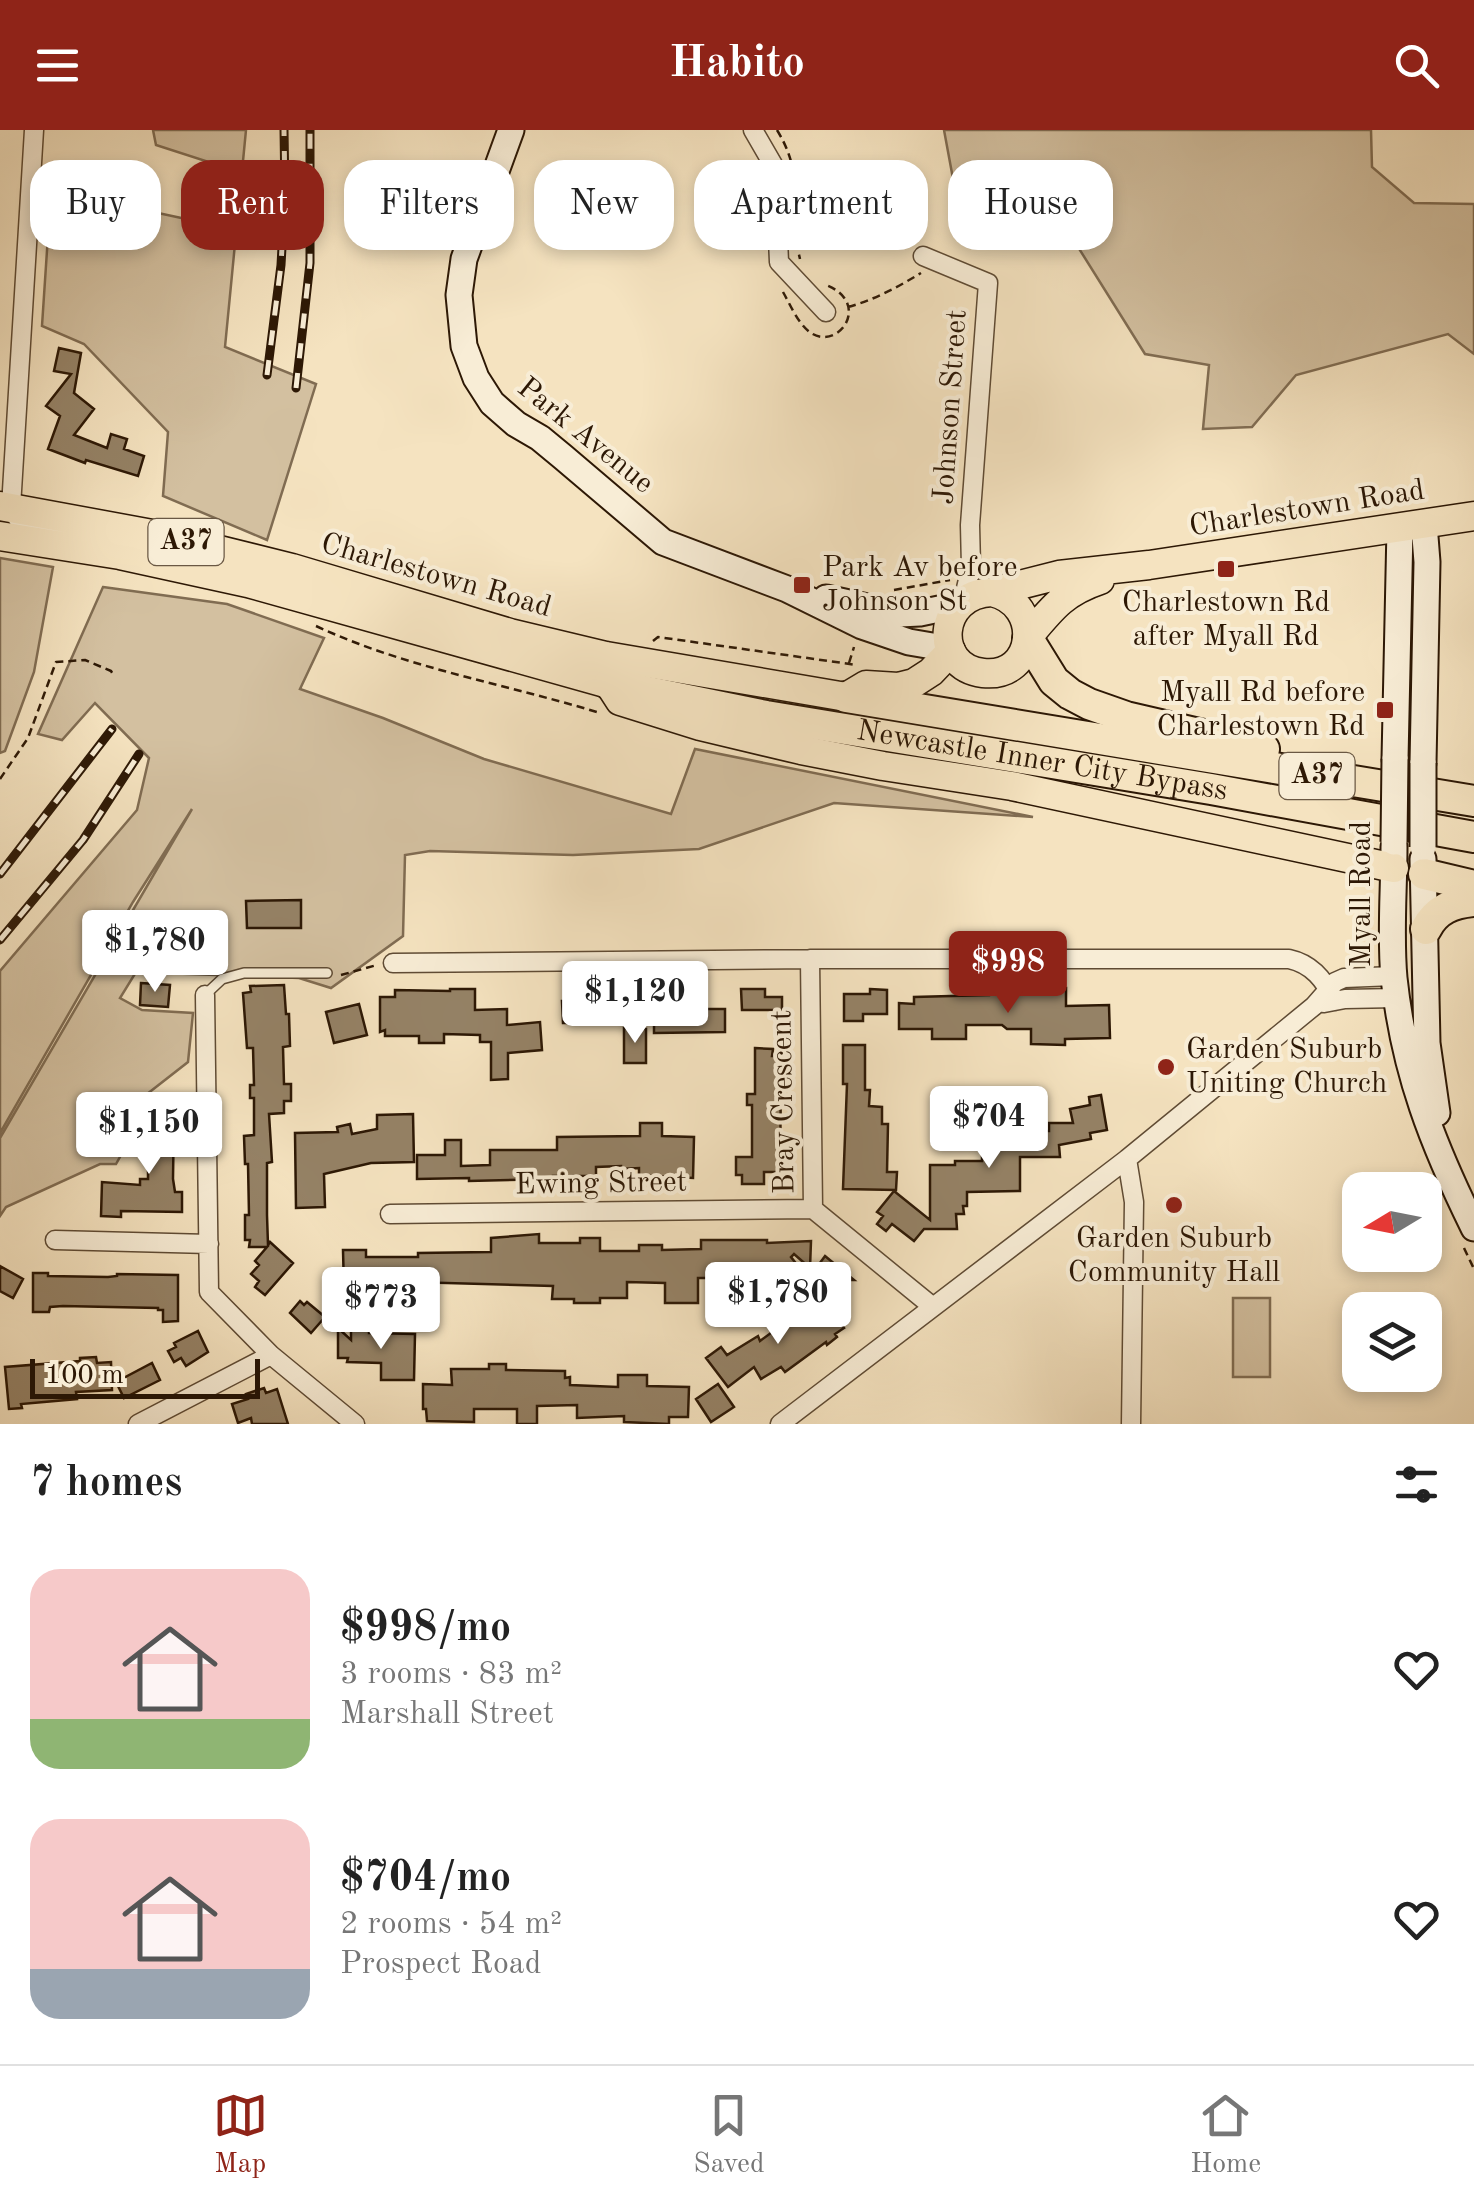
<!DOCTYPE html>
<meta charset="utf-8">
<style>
body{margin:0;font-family:"Old Standard TT",serif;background:#f6f6f6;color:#222;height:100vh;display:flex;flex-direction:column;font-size:38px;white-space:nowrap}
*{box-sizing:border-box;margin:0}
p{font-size:32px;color:#767676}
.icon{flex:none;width:55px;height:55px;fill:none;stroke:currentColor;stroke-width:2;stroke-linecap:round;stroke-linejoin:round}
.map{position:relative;height:1294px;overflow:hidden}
.side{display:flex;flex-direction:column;background:#fff;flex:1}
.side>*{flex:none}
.top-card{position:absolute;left:30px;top:30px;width:1415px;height:90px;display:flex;gap:20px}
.needle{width:65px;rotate:260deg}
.fabs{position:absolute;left:1342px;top:1042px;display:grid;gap:20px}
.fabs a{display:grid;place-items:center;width:100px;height:100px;border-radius:20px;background:#fff;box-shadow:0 5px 15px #0003;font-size:50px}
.scale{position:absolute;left:30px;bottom:25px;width:230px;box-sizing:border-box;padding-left:10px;border:5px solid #2d1805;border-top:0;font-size:28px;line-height:35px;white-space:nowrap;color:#2d1805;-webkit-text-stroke:8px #f8edd6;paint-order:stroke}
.price{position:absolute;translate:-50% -85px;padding:0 22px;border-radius:10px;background:#fff;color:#222;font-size:32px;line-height:65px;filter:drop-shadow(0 2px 5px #0008)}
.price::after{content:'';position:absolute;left:50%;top:60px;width:30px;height:22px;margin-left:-15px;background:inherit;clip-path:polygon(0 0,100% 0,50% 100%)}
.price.current{background:#8f2418;color:#fff}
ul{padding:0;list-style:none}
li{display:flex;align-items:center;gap:30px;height:250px;padding:0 30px}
li span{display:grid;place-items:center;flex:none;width:280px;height:200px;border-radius:30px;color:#555}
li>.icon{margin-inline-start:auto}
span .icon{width:120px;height:120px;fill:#fffc;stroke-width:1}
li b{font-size:42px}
h2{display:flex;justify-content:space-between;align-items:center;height:120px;padding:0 30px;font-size:42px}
.chip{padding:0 35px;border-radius:30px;background:#fff;box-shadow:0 5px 15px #0003;font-size:35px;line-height:90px}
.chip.current{background:#8f2418;color:#fff}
header{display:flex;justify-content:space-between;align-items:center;height:130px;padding:0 30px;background:#8f2418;color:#fff;font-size:45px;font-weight:700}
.menu{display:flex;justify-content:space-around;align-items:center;height:140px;border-top:2px solid #e0e0e0;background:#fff;font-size:28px;color:#767676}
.menu a{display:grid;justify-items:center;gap:5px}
.menu .current{color:#8f2418}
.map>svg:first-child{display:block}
.green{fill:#d3c0a0;stroke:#806c52;stroke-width:2.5}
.building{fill:#958266;stroke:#2d1805;stroke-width:2.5}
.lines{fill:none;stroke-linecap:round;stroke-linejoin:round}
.service-casing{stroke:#5f4b34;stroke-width:12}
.minor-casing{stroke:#5f4b34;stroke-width:21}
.secondary-casing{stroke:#2d1805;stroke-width:29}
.primary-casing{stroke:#2d1805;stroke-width:31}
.trunk-casing{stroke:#2d1805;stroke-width:31}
.motorway-casing{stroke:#2d1805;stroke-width:34}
.path{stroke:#2d1805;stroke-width:2.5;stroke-dasharray:8 5;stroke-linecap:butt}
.service{stroke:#f8edd6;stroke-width:9}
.minor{stroke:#f8edd6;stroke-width:18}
.secondary{stroke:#f8edd6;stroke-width:25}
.primary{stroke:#f5e3c0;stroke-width:28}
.trunk{stroke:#f5e3c0;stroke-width:28}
.motorway{stroke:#f5e3c0;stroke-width:30}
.rail-casing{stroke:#2d1805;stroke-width:9}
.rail{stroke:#f8edd6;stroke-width:5;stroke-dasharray:15;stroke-linecap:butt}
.secondary-bridge-casing{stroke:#2d1805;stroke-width:29;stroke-linecap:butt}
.secondary-bridge{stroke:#f8edd6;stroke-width:25}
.poi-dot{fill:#8f2418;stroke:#f8edd6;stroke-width:4}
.labels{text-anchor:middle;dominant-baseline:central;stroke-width:8;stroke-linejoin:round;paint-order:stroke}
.shield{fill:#f8edd6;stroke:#6a5844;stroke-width:2.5}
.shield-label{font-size:28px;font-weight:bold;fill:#2d1805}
.street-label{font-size:30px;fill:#2d1805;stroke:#f8edd6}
.poi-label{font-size:30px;fill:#2d1805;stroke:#f8edd6;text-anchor:start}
</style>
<header><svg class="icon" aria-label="menu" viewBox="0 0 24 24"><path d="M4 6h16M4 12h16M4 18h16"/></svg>Habito<svg class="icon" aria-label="search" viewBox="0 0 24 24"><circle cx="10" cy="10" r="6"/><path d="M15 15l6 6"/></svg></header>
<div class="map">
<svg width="1474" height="1294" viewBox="0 0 1474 1294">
<rect width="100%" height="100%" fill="#f5e3c0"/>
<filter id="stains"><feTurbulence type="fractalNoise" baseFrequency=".002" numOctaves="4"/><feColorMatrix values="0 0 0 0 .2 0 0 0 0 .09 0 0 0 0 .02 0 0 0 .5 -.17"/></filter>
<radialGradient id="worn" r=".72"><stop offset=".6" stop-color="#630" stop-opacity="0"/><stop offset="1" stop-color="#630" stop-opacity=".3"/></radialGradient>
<path class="green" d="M153,0H246L225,217L316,254L267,410L163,366L168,302L84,214L42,196L51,60L200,92L212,33L156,15Z
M944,0H1371L1372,37L1414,73L1474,74V224L1448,204L1296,245L1252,297L1203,299L1209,235L1145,224L1063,93L954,54Z
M0,428L53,437L34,542L5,621L0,623Z
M103,457L227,474L324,508L300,559L383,588L484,629L671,684L695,619L1033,687L834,673L699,719L573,725L430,721L405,725L403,806L331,858L299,848L136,842L120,868L142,880L193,883L188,932L124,982L136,998L116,1034H100L6,1077L0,1086V1008L192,679L133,772L0,1003V841L137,680L149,628L95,573L62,610L38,604Z
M1233,1168H1270V1247H1233Z"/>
<path class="building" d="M59,218L81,223L74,263L94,279L74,305L107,318L111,304L127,309L124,319L144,326L138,346L86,330L85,333L48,319L60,286L46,276L71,244L54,241Z
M301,770V798H247L246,771Z
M141,853L170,855L168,877L140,875Z
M284,855L286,884H289L290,916L283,917L284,954H291V971H284V983L269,984L272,1032L267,1033V1085L268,1115L270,1112L293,1133L265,1165L255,1157L259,1151L251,1144L259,1135L255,1131L267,1117H249L250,1110H245V1085H249L248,1034H245L244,1006L254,1005V968H250V955H254L253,918H247L243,863L251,862L250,856Z
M1054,858H1066V876L1109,875L1110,908L1065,909V915L1031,914V899H1007L1002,895H966V909H932V899H899V873L914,874V867L989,865V862H1054Z
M450,859H475V880L507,879V895L540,892L542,920L508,923V949L491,950V912H480V905L444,904V913H419V906H385V900L380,902V867H395V860L450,861Z
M741,859H765V867H782V880H742Z
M870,859L887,860V884H863V891H844V864H870Z
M574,864H586L587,893H563L562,871H574Z
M359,874L367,905L334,913L326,882Z
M664,879H725V902L654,903V884H664Z
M624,898L646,899V933H624Z
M843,915H865V960H870L869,976L882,977V994H888L887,1042H897L896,1060L843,1059L847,954H843Z
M755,918L773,919L772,926H777L776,942H781L780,1042H764V1054H742V1045H736V1027H752V975H747V964H755Z
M1101,965L1107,1000L1090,1003L1091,1009L1059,1015L1060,1027H1020V1061L967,1062V1076H963L964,1084H956L957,1099H924L914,1111L892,1094L886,1101L877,1094L883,1086L877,1082L894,1061L930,1090V1035H955V1031H982V1025H991L990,1013H1005L1006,986H1020V1001H1049V993H1073L1070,979L1090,975L1089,967Z
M148,984H174L173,1049L175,1062H182V1082L121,1081V1087L101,1086L102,1052L140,1055V1049H148Z
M413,984L414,1032L371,1033L324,1044L325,1077L296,1078L295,1003L338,1002L337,997L350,994L352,1004L377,999V985Z
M640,993H662V1006L694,1007L693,1048L639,1045V1038L621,1039V1036L596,1037V1046H553V1049L469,1051V1048L417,1049V1025H445V1010H461V1036L490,1035V1020H557V1007L640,1006Z
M539,1104V1113H580V1108H600V1121H639V1115H662V1120L701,1119V1110H767V1113L811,1111L810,1138L794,1124L791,1127L809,1150H783V1135H750V1141H733V1148H698V1173H665V1153L627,1152V1168H600V1173H574V1169H552L553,1156L411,1152V1172L372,1173H350V1153L344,1160L343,1120H366V1127H418V1123L491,1122V1108Z
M825,1126L854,1150H825L814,1141Z
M0,1136L23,1149L13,1168L0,1161Z
M33,1143H48V1146L108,1147L117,1146V1144L178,1145V1191L163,1192V1180H158V1178L63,1176L50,1177L49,1182H33Z
M300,1171L304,1175L307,1172L325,1187L311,1203L290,1183Z
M825,1173L844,1198L835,1204L837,1207L827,1215L826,1212L785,1242L781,1237L761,1249L754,1237L728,1257L706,1228L721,1217L727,1225L758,1206L760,1211L794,1186L798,1193Z
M338,1198L351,1210V1198H369V1203L415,1204L414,1250H381V1233L347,1232L348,1228H338Z
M198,1201L208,1222L186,1236L181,1228L174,1232L168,1221L176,1217L174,1213Z
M96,1227L97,1233L111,1232L112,1260L76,1262L77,1269L21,1274L22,1278L9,1279L5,1237L80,1231V1228Z
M152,1233L160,1250L124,1268L116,1252Z
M489,1234H506V1240L565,1241V1248L570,1247V1255L618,1257V1245H647V1256L689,1257L688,1287H669V1294L624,1292V1286L577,1288V1275L537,1276V1294H517V1279H474V1292L427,1291L426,1279H423V1254L452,1255L451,1239H489Z
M718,1254L734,1277L711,1292L696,1269Z
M264,1258L266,1263L277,1259L288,1294H252L251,1288L238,1293L232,1274L248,1269L246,1264Z"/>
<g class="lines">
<defs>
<path id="service" d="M205,865L222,849L244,843H327"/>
<path id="minor" d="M753,0L775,38L779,132L826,182
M923,126L988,153L970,395L971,437L963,471
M11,377L34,0
M11,378L22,395L75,404L93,412
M810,829L813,1079
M393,833L810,829H1289C1312,834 1325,850 1334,871
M205,865L209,1162L271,1225L355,1294
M1324,873L1345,869L1397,868
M1127,1029L1134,1072L1131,1294
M813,1079L933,1177
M390,1084L813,1079
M55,1110L209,1114
M138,1294L271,1225
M780,1294L1127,1029L1314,876L1335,852L1344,848L1394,846"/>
<path id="secondary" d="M511,0L464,129L459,165L464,216L476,248L492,273L516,294L540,308L563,327L663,412L787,459L862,496L909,512L950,519
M826,468L899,484L920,483L958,475
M1395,629L1400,398
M1423,633L1427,432L1424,394
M1394,717C1394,760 1390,805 1394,848C1404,942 1433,1015 1474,1098
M1423,729L1427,913L1437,983"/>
<path id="primary" d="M992,462C1044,474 1036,549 983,543C932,537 937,464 992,462L1059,445L1149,435L1474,386
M1028,507C1052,478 1064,462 1100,450"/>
<path id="trunk" d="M0,376L163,406L292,438L510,503L606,526L846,567L866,555L898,557L914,553L931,542L951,521
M0,406L120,425L248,453L609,554L620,571L700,596L801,620L883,636L1012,656L1394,738"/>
<g id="motorway">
<path d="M1028,509L1054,551L1070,564L1089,574L1126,587L1264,619"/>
<path id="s1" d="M609,554L766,586L1211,659L1474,707"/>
<path d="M846,567L1474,671"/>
<path d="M1424,744L1474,756"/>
<path d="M1426,799C1436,779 1453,773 1474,771"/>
</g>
</defs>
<use href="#service" class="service-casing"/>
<use href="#minor" class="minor-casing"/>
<use href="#secondary" class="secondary-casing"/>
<use href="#primary" class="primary-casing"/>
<use href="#trunk" class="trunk-casing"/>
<use href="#motorway" class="motorway-casing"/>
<path class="path" d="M777,0C796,31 796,54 795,89
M796,112L800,129
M783,162C791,176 798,194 811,203C839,221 872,173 826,155
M848,177C874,170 898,157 921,143
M894,460L950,450
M316,496C406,538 506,554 600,583
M653,511L658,507L857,535
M849,533L854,517
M0,649L28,608L56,532L85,530L111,541L114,546
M341,845L377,835
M1464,1118L1474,1139"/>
<use href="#service" class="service"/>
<use href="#minor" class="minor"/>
<use href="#secondary" class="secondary"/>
<use href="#primary" class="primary"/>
<use href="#trunk" class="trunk"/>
<use href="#motorway" class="motorway"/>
<defs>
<path id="rail" d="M267,245L281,135L285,64L284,0
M296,258L310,133V0
M0,744L112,599
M0,810L83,710L139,624"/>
</defs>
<use href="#rail" class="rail-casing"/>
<use href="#rail" class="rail"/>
<defs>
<path id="secondary-bridge" d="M1423,633V717
M1394,712L1395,629"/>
</defs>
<use href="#secondary-bridge" class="secondary-bridge-casing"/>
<use href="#secondary-bridge" class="secondary-bridge"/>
</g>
<g class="poi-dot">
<rect x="1216" y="429" width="20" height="20" rx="5"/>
<rect x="792" y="445" width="20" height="20" rx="5"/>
<rect x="1375" y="570" width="20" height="20" rx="5"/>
<circle cx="1166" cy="937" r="10"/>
<circle cx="1174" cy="1075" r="10"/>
</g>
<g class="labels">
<g class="shield">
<rect x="148.5" y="389" width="75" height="46" rx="8"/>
<rect x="1279.5" y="623" width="75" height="46" rx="8"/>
</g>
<g class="shield-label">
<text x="186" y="412">A37</text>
<text x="1317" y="646">A37</text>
</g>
<g class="street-label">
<text transform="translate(951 277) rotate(-86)">Johnson Street</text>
<text transform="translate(585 306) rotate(39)">Park Avenue</text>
<text transform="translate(1307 379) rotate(-9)">Charlestown Road</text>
<text transform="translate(436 446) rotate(16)">Charlestown Road</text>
<text stroke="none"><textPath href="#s1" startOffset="440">Newcastle Inner City Bypass</textPath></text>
<text transform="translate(1362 764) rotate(-90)">Myall Road</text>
<text transform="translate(784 972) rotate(-91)">Bray Crescent</text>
<text transform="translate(601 1054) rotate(-1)">Ewing Street</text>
</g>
<g class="poi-label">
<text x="822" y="438">Park Av before<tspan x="822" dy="34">Johnson St</tspan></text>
<text x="1226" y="473" text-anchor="middle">Charlestown Rd<tspan x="1226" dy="34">after Myall Rd</tspan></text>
<text x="1365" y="563" text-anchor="end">Myall Rd before<tspan x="1365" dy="34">Charlestown Rd</tspan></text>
<text x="1186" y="920">Garden Suburb<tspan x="1186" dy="34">Uniting Church</tspan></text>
<text x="1174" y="1109" text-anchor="middle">Garden Suburb<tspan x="1174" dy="34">Community Hall</tspan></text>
</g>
</g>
<rect width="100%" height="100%" filter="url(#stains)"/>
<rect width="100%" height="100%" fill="url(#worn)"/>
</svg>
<div class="fabs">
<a><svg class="needle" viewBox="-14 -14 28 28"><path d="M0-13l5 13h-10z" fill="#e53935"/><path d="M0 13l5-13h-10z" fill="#767676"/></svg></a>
<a><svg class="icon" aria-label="layers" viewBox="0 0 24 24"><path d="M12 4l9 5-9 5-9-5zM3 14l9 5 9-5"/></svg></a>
</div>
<div class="scale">100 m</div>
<b class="price" style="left:155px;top:865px">$1,780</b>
<b class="price current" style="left:1008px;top:886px">$998</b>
<b class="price" style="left:635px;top:916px">$1,120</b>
<b class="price" style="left:989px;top:1041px">$704</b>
<b class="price" style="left:149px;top:1047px">$1,150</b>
<b class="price" style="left:778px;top:1217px">$1,780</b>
<b class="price" style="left:381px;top:1222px">$773</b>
<div class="top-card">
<a class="chip">Buy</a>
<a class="chip current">Rent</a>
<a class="chip">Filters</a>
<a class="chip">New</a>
<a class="chip">Apartment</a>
<a class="chip">House</a>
</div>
</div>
<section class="side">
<h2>7 homes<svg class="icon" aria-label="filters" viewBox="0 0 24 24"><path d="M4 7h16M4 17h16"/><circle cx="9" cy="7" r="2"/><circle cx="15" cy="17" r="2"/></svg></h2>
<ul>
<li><span style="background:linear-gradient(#f6c9c9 75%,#8fb573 0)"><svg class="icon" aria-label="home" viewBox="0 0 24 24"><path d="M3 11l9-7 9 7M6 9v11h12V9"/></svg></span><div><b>$998/mo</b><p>3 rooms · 83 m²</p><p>Marshall Street</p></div><svg class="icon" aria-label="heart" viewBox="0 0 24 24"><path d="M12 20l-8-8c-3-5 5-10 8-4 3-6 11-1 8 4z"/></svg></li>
<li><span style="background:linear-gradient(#f6c9c9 75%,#9aa5b1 0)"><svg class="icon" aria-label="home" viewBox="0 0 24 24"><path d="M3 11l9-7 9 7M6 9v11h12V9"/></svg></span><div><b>$704/mo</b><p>2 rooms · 54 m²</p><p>Prospect Road</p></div><svg class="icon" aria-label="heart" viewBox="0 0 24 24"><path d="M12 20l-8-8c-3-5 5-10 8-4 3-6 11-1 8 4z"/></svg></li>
</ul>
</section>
<nav class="menu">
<a class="current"><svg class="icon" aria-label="map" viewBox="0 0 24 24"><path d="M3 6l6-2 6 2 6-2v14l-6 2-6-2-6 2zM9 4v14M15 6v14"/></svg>Map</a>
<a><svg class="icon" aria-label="saved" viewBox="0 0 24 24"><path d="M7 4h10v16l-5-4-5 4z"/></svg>Saved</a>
<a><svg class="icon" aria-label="home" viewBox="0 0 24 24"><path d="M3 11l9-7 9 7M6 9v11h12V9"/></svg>Home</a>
</nav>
